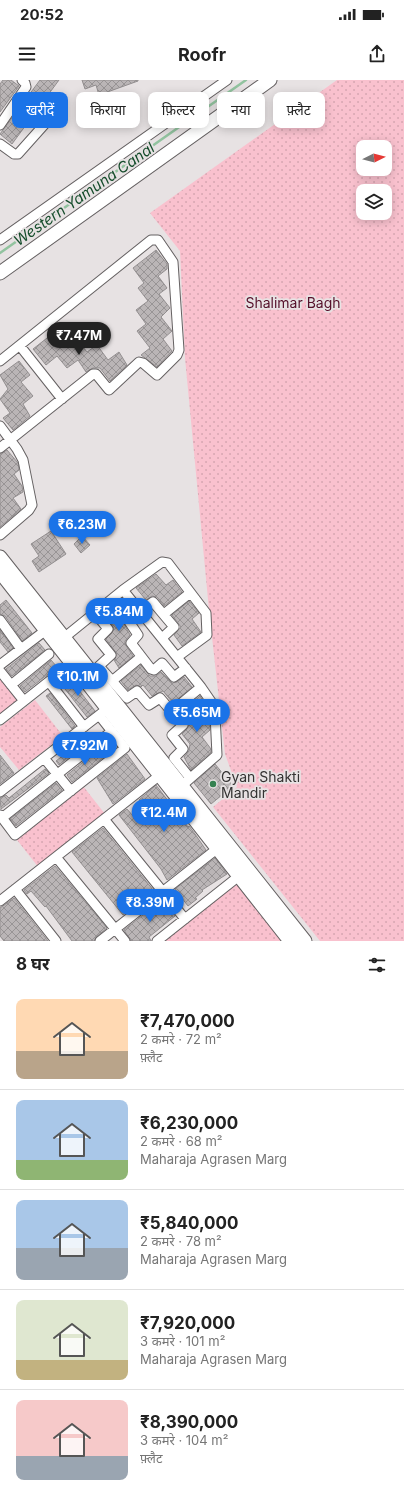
<!DOCTYPE html>
<html lang="hi">
<meta charset="utf-8">
<style>
body{margin:0;font-family:Inter,"Noto Sans Devanagari",sans-serif;background:#f6f6f6;color:#222;height:100vh;display:flex;flex-direction:column;font-size:15px;white-space:nowrap}
*{box-sizing:border-box;margin:0}
p{font-size:13px;color:#767676}
.icon{flex:none;width:22px;height:22px;fill:none;stroke:currentColor;stroke-width:2;stroke-linecap:round;stroke-linejoin:round}
.map{position:relative;height:861px;overflow:hidden}
.panel{display:flex;flex-direction:column;background:#fff;flex:1}
.panel>*{flex:none}
.top-card{position:absolute;left:12px;top:12px;width:380px;height:36px;display:flex;gap:8px}
.needle{width:26px;rotate:84deg}
.fabs{position:absolute;left:356px;top:60px;display:grid;gap:8px}
.fabs a{display:grid;place-items:center;width:36px;height:36px;border-radius:8px;background:#fff;box-shadow:0 2px 10px #0003;font-size:20px}
.price{position:absolute;translate:-50% -34px;padding:0 9px;border-radius:14px;background:#1a73e8;color:#fff;font-size:13px;line-height:26px;filter:drop-shadow(0 1px 2px #0008)}
.price::after{content:'';position:absolute;left:50%;top:24px;width:12px;height:9px;margin-left:-6px;background:inherit;clip-path:polygon(0 0,100% 0,50% 100%)}
.price.active{background:#222;color:#fff}
ul{padding:0;list-style:none}
li{display:flex;align-items:center;gap:12px;height:100px;padding:0 16px}
li+li{border-top:1px solid #e0e0e0}
li span{display:grid;place-items:center;flex:none;width:112px;height:80px;border-radius:8px;color:#555}
li>.icon{margin-inline-start:auto}
span .icon{width:48px;height:48px;fill:#fffc;stroke-width:1}
li b{font-size:17px}
h2{display:flex;justify-content:space-between;align-items:center;height:48px;padding:0 16px;font-size:17px}
.pill{padding:0 14px;border-radius:8px;background:#fff;box-shadow:0 2px 10px #0003;font-size:14px;line-height:36px}
.pill.active{background:#1a73e8;color:#fff}
.status{display:flex;justify-content:space-between;align-items:center;height:28px;padding:0 20px;background:#fff;direction:ltr}
.status svg{height:11px;fill:currentColor}
header{display:flex;justify-content:space-between;align-items:center;height:52px;padding:0 16px;background:#fff;font-size:18px;font-weight:700}
.map>svg:first-child{display:block}
.park{fill:url(#park-dots);fill-rule:evenodd}
.lines{fill:none;stroke-linecap:round;stroke-linejoin:round}
.stream{stroke:#92c39f;stroke-width:2.5}
.building{fill:url(#building-cross-hatch);stroke:#938f90}
.street-casing{stroke:#656162;stroke-width:11}
.secondary-casing{stroke:#656162;stroke-width:15}
.street{stroke:#fff;stroke-width:9}
.secondary{stroke:#fff;stroke-width:13}
.poi-dot{fill:#358251;stroke:#e7e2e3;stroke-width:1.5}
.labels{text-anchor:middle;dominant-baseline:central;stroke-width:3.5;stroke-linejoin:round;paint-order:stroke}
.park-label{font-size:14px;fill:#56112b;stroke:#e7e2e3}
.poi-label{font-size:14px;fill:#343232;stroke:#e7e2e3;text-anchor:start}
.water-label{font-size:15px;font-style:italic;fill:#154c2b;stroke:#e7e2e3}
</style>
<div class="status"><b>20:52</b><svg viewBox="0 0 49 12"><path d="M0 12V9h3v3zM5 12V6h3v6zM10 12V3h3v9zM15 12V0h3v12zM26 1h20v11H26zM47 4h2v5h-2z"/></svg></div>
<header><svg class="icon" aria-label="menu" viewBox="0 0 24 24"><path d="M4 6h16M4 12h16M4 18h16"/></svg>Roofr<svg class="icon" aria-label="share" viewBox="0 0 24 24"><path d="M12 15V3M7 8l5-5 5 5M5 13v7h14v-7"/></svg></header>
<div class="map">
<svg width="404" height="861" viewBox="0 0 404 861">
<defs>
<pattern id="park-dots" width="8" height="8" patternUnits="userSpaceOnUse"><rect width="8" height="8" fill="#f9c1ce"/><path d="M2 2h.1M6 6h.1" fill="none" stroke="#d6a6b1" stroke-width="1.8" stroke-linecap="round"/></pattern>
<pattern id="building-cross-hatch" width="8" height="8" patternUnits="userSpaceOnUse"><rect width="8" height="8" fill="#bab5b6"/><path d="M0 0l8 8M0 8l8-8" fill="none" stroke="#989495"/></pattern>
</defs>
<rect width="100%" height="100%" fill="#e7e2e3"/>
<path class="park" d="M337,0H404V861H320L213,727L237,707L225,674L209,530L185,278L180,171L150,133ZM363,67H385V89H363ZM363,111H385V133H363Z
M0,598L18,621L0,636Z
M35,620L63,656L19,690L0,667V647Z
M83,706L105,734L39,788L17,760Z
M237,799L283,858L280,861H159Z"/>
<g class="lines">
<path class="stream" d="M0,173L246,0"/>
</g>
<path class="building" d="M3,0H11L19,6L0,32V4Z
M40,0H59L12,64L0,54Z
M82,0H138V1L99,15L96,5L85,9Z
M156,170L167,184V189L158,196L167,208L159,214L170,228L161,237L172,251L163,259L172,271L157,287L141,275L150,268L137,251L146,244L136,230L148,221L138,208L144,203L133,188Z
M56,251L66,264L75,257L87,272L97,265L108,280L119,272L127,285L110,301L100,288H93L86,292L78,280L67,288L57,276L46,285L33,269Z
M19,281L30,295L21,302L33,316L23,324L30,336L13,350L3,338L10,333L0,319L8,309L0,295Z
M7,370L18,383L19,390L14,394L22,406L23,412L13,418L21,429L0,447V374Z
M51,451L66,474L39,492L32,481L39,476L31,464Z
M82,456L90,465L81,473L74,464Z
M156,494L166,505L173,500L182,512L164,526L157,517L152,516L146,520L136,508Z
M122,518L131,530L124,535L122,540L130,555L125,561V564L133,576L119,588L114,580L117,574L106,559L112,553L114,548L103,534Z
M6,520L32,553L22,561L5,536L0,534V525Z
M189,521L199,533L192,539L201,552L182,566L174,555L181,547L172,535Z
M0,550L13,568L8,572L0,562Z
M39,563L45,570L12,596L6,589Z
M51,580L57,587L25,612L20,606Z
M141,585L150,596H156L161,592L172,603L177,602L184,597L192,607L173,623L163,611L152,616L143,605L141,607L136,605L128,610L121,601Z
M69,597L95,631L87,637L61,604Z
M50,613L75,646L72,649L46,616Z
M200,616L206,626L208,630L202,635L210,644V650L202,657L211,669V672L191,690L184,677L189,671L190,664L182,654L187,649L191,641L182,631Z
M87,657L90,660L59,685L56,681Z
M98,670L104,677L72,702L67,695Z
M127,674L145,699L113,724L97,698Z
M0,675L14,693L0,704Z
M215,684L233,706L211,724L194,703Z
M45,689L49,693L1,729L0,718L6,715L9,718Z
M56,703L62,710L16,746L10,739Z
M156,705L188,747L189,746L195,754L206,770L167,800L161,789L119,735L127,729L133,736L144,727L139,720Z
M103,748L154,811L123,835L72,772Z
M215,778L227,794L202,810L203,811L195,818L197,819L188,826L175,809Z
M55,786L107,848L96,857L94,861H72L46,826L45,827L31,811L27,814L24,810Z
M14,818L48,861H4L0,856V828Z
M162,820L175,836L149,857L151,861H131L124,850Z"/>
<g class="lines">
<defs>
<path id="street" d="M0,45L26,7L25,3L22,0
M0,64L14,74H18L60,27
M0,160L227,0
M20,266L62,319
M0,281L151,160H158L173,182L179,270L177,275L157,295L143,283L139,282L109,310L96,294H93L0,368
M0,346L17,369L23,380L32,425L29,430L0,455
M123,510L162,482L168,483L206,533L207,555L177,577
M95,533L108,549L98,559L111,575L99,586L127,618L137,611L149,625L160,618L183,645L172,655L183,669L174,678L190,698
M164,534L190,513
M0,540L21,569
M162,558L174,547L153,522L128,540L138,555L131,563L151,589L154,590L162,583L174,597L186,588
M60,561L123,510L201,607L212,623L215,634L217,675L178,709
M0,585L46,550
M0,591L24,621
M112,601L141,577
M49,602L84,647
M11,605L49,574
M172,631L201,607
M0,640L76,580
M44,678L71,711
M0,712L103,632
M0,735L15,755L125,668L99,635
M2,738L112,651
M104,739L185,839
M56,777L125,861
M15,809L56,861
M0,821L160,695
M100,861L218,768
M157,861L239,796"/>
<path id="secondary" d="M0,193L270,0
M0,477L305,861
M0,492L290,861"/>
</defs>
<use href="#street" class="street-casing"/>
<use href="#secondary" class="secondary-casing"/>
<use href="#street" class="street"/>
<use href="#secondary" class="secondary"/>
</g>
<circle class="poi-dot" cx="213" cy="704" r="4"/>
<g class="labels">
<g class="park-label">
<text x="293" y="222">Shalimar Bagh</text>
</g>
<g class="poi-label">
<text x="221" y="696">Gyan Shakti<tspan x="221" dy="16">Mandir</tspan></text>
</g>
<g class="water-label">
<text transform="translate(84 114) rotate(-35)">Western Yamuna Canal</text>
</g>
</g>
</svg>
<div class="fabs">
<a><svg class="needle" viewBox="-14 -14 28 28"><path d="M0-13l5 13h-10z" fill="#e53935"/><path d="M0 13l5-13h-10z" fill="#767676"/></svg></a>
<a><svg class="icon" aria-label="layers" viewBox="0 0 24 24"><path d="M12 4l9 5-9 5-9-5zM3 14l9 5 9-5"/></svg></a>
</div>
<b class="price active" style="left:79px;top:276px">₹7.47M</b>
<b class="price" style="left:82px;top:465px">₹6.23M</b>
<b class="price" style="left:119px;top:552px">₹5.84M</b>
<b class="price" style="left:78px;top:617px">₹10.1M</b>
<b class="price" style="left:197px;top:653px">₹5.65M</b>
<b class="price" style="left:85px;top:686px">₹7.92M</b>
<b class="price" style="left:164px;top:753px">₹12.4M</b>
<b class="price" style="left:150px;top:843px">₹8.39M</b>
<div class="top-card">
<a class="pill active">खरीदें</a>
<a class="pill">किराया</a>
<a class="pill">फ़िल्टर</a>
<a class="pill">नया</a>
<a class="pill">फ़्लैट</a>
</div>
</div>
<section class="panel">
<h2>8 घर<svg class="icon" aria-label="filters" viewBox="0 0 24 24"><path d="M4 7h16M4 17h16"/><circle cx="9" cy="7" r="2"/><circle cx="15" cy="17" r="2"/></svg></h2>
<ul>
<li><span style="background:linear-gradient(#ffd9b3 65%,#b9a48a 0)"><svg class="icon" aria-label="home" viewBox="0 0 24 24"><path d="M3 11l9-7 9 7M6 9v11h12V9"/></svg></span><div><b>₹7,470,000</b><p>2 कमरे · 72 m²</p><p>फ़्लैट</p></div></li>
<li><span style="background:linear-gradient(#a9c7e8 75%,#8fb573 0)"><svg class="icon" aria-label="home" viewBox="0 0 24 24"><path d="M3 11l9-7 9 7M6 9v11h12V9"/></svg></span><div><b>₹6,230,000</b><p>2 कमरे · 68 m²</p><p>Maharaja Agrasen Marg</p></div></li>
<li><span style="background:linear-gradient(#a9c7e8 60%,#9aa5b1 0)"><svg class="icon" aria-label="home" viewBox="0 0 24 24"><path d="M3 11l9-7 9 7M6 9v11h12V9"/></svg></span><div><b>₹5,840,000</b><p>2 कमरे · 78 m²</p><p>Maharaja Agrasen Marg</p></div></li>
<li><span style="background:linear-gradient(#dfe7d0 75%,#c2b280 0)"><svg class="icon" aria-label="home" viewBox="0 0 24 24"><path d="M3 11l9-7 9 7M6 9v11h12V9"/></svg></span><div><b>₹7,920,000</b><p>3 कमरे · 101 m²</p><p>Maharaja Agrasen Marg</p></div></li>
<li><span style="background:linear-gradient(#f6c9c9 70%,#9aa5b1 0)"><svg class="icon" aria-label="home" viewBox="0 0 24 24"><path d="M3 11l9-7 9 7M6 9v11h12V9"/></svg></span><div><b>₹8,390,000</b><p>3 कमरे · 104 m²</p><p>फ़्लैट</p></div></li>
</ul>
</section>
